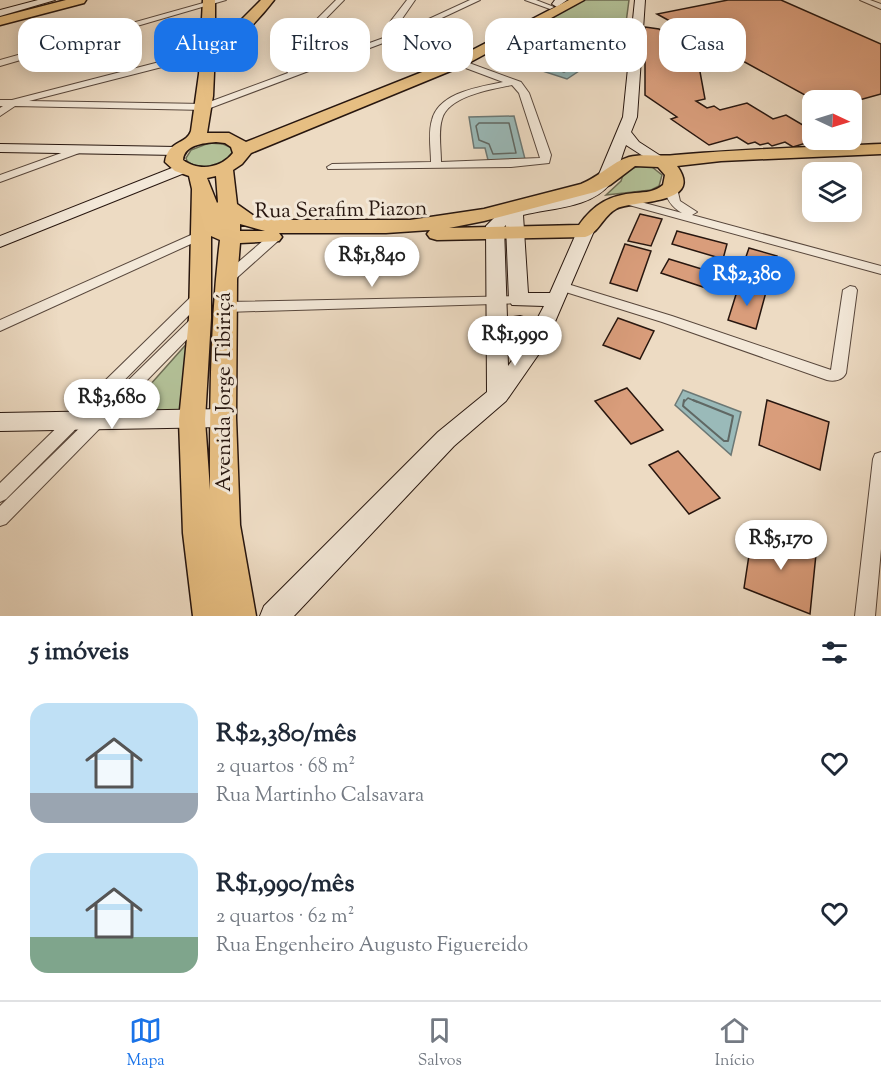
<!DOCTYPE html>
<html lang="pt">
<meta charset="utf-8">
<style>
body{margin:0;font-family:"Sorts Mill Goudy",serif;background:#f6f6f7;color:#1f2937;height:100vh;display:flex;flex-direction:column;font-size:22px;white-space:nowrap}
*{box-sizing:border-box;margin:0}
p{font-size:20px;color:#747a83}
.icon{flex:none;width:33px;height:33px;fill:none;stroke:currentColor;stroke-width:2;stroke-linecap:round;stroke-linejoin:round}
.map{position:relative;height:616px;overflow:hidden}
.sheet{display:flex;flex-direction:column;background:#fff;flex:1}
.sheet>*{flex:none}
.banner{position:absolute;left:18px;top:18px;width:846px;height:54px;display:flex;gap:12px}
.needle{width:39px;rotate:94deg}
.tools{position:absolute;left:802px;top:90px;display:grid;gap:12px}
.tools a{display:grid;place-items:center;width:60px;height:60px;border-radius:12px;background:#fff;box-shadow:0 3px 15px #0003;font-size:30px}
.price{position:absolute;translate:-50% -51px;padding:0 14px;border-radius:21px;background:#fff;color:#222;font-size:20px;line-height:39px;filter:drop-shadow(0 2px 3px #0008)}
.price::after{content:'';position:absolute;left:50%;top:36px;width:18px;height:14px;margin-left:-9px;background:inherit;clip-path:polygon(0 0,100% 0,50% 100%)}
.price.active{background:#1a73e8;color:#fff}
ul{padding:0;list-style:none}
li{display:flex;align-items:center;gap:18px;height:150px;padding:0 30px}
li span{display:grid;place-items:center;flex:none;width:168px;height:120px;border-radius:18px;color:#555}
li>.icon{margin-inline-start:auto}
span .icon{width:72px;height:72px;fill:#fffc;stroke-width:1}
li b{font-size:26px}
h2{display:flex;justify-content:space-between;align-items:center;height:72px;padding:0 30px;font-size:26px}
.tag{padding:0 21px;border-radius:18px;background:#fff;box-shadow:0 3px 15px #0003;font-size:21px;line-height:54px}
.tag.active{background:#1a73e8;color:#fff}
.menu{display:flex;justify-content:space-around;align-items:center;height:84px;border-top:2px solid #e0e1e3;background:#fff;font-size:16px;color:#747a83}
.menu a{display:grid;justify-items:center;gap:3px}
.menu .active{color:#1a73e8}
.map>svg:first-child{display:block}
.green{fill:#b3c198;stroke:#6d6c54;stroke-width:1.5}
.water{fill:#9abab9;stroke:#6c7875;stroke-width:1.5}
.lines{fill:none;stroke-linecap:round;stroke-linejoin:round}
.shore-far1{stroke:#606864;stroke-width:1.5}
.shore{stroke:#606864;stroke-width:2}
.building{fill:#d99d7b;stroke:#27160f;stroke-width:1.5}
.street-casing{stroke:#58473c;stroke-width:2}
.secondary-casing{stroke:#27160f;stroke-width:2}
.primary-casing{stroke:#27160f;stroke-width:3}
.street{fill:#f3e8d8;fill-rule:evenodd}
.secondary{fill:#f3e8d8;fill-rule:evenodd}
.primary{fill:#e6be82;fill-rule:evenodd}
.labels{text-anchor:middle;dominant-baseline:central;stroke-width:6;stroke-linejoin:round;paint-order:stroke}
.street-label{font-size:21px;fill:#27160f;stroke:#f3e8d8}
</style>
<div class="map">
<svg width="881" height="616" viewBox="0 0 881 616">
<rect width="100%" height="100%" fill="#eddbc3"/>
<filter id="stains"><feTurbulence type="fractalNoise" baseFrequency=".00333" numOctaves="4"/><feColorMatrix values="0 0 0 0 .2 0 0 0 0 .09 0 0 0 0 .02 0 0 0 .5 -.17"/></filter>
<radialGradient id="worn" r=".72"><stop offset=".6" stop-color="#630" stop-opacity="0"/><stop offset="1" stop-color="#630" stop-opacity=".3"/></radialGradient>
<path class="green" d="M581,0H629L622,53L530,26Z
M209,143L223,144L232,148V155C222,167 200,171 187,161L186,158L191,150Z
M638,166L652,167L662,175L659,186L651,190L606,195L621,181L624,172Z
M190,340L184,417L125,413Z"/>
<path class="water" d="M540,50L588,65L567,79L518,63Z
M514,116L525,159L488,160L485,148H474L469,117Z
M683,390L741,412L731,455L675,405Z"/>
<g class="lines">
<path class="shore-far1" d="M542,57L568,65L570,69L564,72L538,63L537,59Z
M479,123H509L516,153L493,154L489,144L479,140L476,126Z
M684,402L688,398L697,402"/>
<path class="shore" d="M684,400L683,406L724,441H728L733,416L693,400"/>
</g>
<path class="building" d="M728,0H781L881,44V94L852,102L814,100L657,14Z
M645,27L659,29L696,50L705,99L696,101L707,108L714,106L720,110L747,103L773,119L786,115L813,131V140H816L793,147L785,142L772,146L768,143L760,145L755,142L748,144L737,137L709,145L671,119L677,117L645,95Z
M640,214L662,219L651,246L628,241Z
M677,231L727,244L723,259L672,244Z
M625,244L651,251L637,291L610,283Z
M749,248L777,256L769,285L739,277Z
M669,259L718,274L712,290L661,273Z
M739,285L766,292L756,329L728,320Z
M618,318L654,331L640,359L603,345Z
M627,388L663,430L631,444L595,401Z
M767,400L829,422L820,470L759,445Z
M678,451L720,498L689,514L649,465Z
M753,529L816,554L810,614L744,588Z"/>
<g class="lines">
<defs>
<path id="street" d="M214,0H226L0,66V60Z
M336,0H344L293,52L291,62L295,70L389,36L390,22L407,0H415L397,26L407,29L470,0H480L414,31L482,54L475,56L407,34L205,110L15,106L0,116V108L3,106H0V100H12L206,50L209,51V55L29,101L204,104L288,73L283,62L285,51Z
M525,0H536L554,7L550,9Z
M860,0H870L881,4V9Z
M450,56L521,82L529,93L551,155L549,163L511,167L328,169L327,167L332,164L431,162C431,149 428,133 432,120C439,92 480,87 503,82L447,61L446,59ZM512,85L519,93L540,158L441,162C441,148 438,132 442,119C448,96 492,89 512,85Z
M78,147L83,150L82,152L0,182V175Z
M671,185L677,188L680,201L697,212L692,215L881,266V274L618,202L616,200L622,197L682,213C672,207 666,200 665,188Z
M200,231L204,232L206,235L204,238L0,331V320Z
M275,233L281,237L279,240L231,283H221L220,280L221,277L271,234Z
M561,282L672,316L831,370L843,290L850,286L855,287L857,290L846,373C843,380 834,382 827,380L662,322L556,289L554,286L556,283Z
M200,292L205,293L207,296L205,299L6,499L0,502V483L195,293Z
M519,296L526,300L524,303L226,312L219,307L226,302Z
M200,313L205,315L207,318L205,321L6,524L0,526V506L195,315Z
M881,452V549L875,616H855L873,459L875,454Z"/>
<path id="secondary" d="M38,0H55L0,16V10Z
M555,0H567L557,7L552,4Z
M635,0H645L637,117L631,132L639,142L670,162L667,165H657L626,145C621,157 618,174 610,184C591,208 551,208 523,215L528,293H550L579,227H591L594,231L545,345L506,401L454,446L294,616H260L264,606L438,432L487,392L486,226L498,214L510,209L573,194L587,187L597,179L623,117ZM506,225L509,300L512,305L544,306L536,321L520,316L507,318L504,227ZM520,330L529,337L508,366L507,333Z
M0,144L177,147L184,151L177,155L0,152Z
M182,164L187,166L190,169L187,172L0,247V236Z
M223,409L231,412L234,418L231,424L223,427L0,431V413Z"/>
<path id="primary" d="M66,0H86L84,3L0,25V17Z
M203,0H215V43L229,32L261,0H274C264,13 231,52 215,50L213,96L207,133H229L246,142L455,59L569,0H584L465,65L251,153L242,164L233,170L237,204L254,216L272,220H410L484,209L581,184C599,177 612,162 629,157C643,153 660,157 675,155C743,149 812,147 881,144V154L721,161L677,166C706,206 631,200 616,209C603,216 598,234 585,237L437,240L430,238L427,234L430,230L386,233H279L282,237L279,241L240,243L237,280L236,418L240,525L256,616H193L183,533L179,420L189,318L192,189L189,176L175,171L165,162C168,140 186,145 191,131L199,74ZM216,142L225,143L231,147L233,153C221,168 199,172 183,160C184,145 203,143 216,142ZM635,166L658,167L665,175L663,185C655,192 646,192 635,193C610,195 594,204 579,225L449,228L484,221L595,192L610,185ZM216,176L218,202L217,203L207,178ZM240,224L265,231H240ZM211,236L220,240C210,322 210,407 210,490L205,420L211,318Z"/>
</defs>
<use href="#street" class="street-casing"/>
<use href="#secondary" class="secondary-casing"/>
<use href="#primary" class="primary-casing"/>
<use href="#street" class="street"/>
<use href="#secondary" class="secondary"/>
<use href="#primary" class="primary"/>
</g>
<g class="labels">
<g class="street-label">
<text transform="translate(341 211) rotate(-1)">Rua Serafim Piazon</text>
<text transform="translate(225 392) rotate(-90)">Avenida Jorge Tibiriçá</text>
</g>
</g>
<rect width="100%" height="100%" filter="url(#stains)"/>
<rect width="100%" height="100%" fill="url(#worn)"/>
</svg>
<div class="tools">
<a><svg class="needle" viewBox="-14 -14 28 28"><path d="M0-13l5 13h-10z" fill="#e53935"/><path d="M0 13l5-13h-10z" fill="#747a83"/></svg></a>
<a><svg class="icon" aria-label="layers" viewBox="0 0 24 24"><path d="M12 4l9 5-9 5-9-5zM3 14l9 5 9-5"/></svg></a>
</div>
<b class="price" style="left:372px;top:288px">R$1,840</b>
<b class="price active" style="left:747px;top:307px">R$2,380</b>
<b class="price" style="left:515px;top:367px">R$1,990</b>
<b class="price" style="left:112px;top:430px">R$3,680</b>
<b class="price" style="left:781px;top:571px">R$5,170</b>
<div class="banner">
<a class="tag">Comprar</a>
<a class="tag active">Alugar</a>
<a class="tag">Filtros</a>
<a class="tag">Novo</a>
<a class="tag">Apartamento</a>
<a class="tag">Casa</a>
</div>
</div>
<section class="sheet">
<h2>5 imóveis<svg class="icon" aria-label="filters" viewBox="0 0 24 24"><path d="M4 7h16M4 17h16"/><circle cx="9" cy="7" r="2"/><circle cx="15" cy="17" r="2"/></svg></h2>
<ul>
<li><span style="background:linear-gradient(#bfe0f5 75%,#9aa5b1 0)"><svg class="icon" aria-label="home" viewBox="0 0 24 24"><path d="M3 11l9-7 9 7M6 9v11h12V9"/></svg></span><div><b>R$2,380/mês</b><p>2 quartos · 68 m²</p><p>Rua Martinho Calsavara</p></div><svg class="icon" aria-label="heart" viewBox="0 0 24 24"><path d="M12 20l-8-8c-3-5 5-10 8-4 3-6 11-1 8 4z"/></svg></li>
<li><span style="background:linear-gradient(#bfe0f5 70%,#7fa58c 0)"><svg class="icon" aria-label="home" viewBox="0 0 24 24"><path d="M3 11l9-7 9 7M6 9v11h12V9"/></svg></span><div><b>R$1,990/mês</b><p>2 quartos · 62 m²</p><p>Rua Engenheiro Augusto Figuereido</p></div><svg class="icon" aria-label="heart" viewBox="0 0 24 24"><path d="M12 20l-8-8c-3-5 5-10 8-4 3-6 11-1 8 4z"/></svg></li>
</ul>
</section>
<nav class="menu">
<a class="active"><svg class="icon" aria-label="map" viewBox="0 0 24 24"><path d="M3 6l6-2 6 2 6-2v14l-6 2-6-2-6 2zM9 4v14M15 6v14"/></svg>Mapa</a>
<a><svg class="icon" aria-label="saved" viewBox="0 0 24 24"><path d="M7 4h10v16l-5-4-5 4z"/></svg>Salvos</a>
<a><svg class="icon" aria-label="home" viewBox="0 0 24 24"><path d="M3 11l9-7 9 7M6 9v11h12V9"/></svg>Início</a>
</nav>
